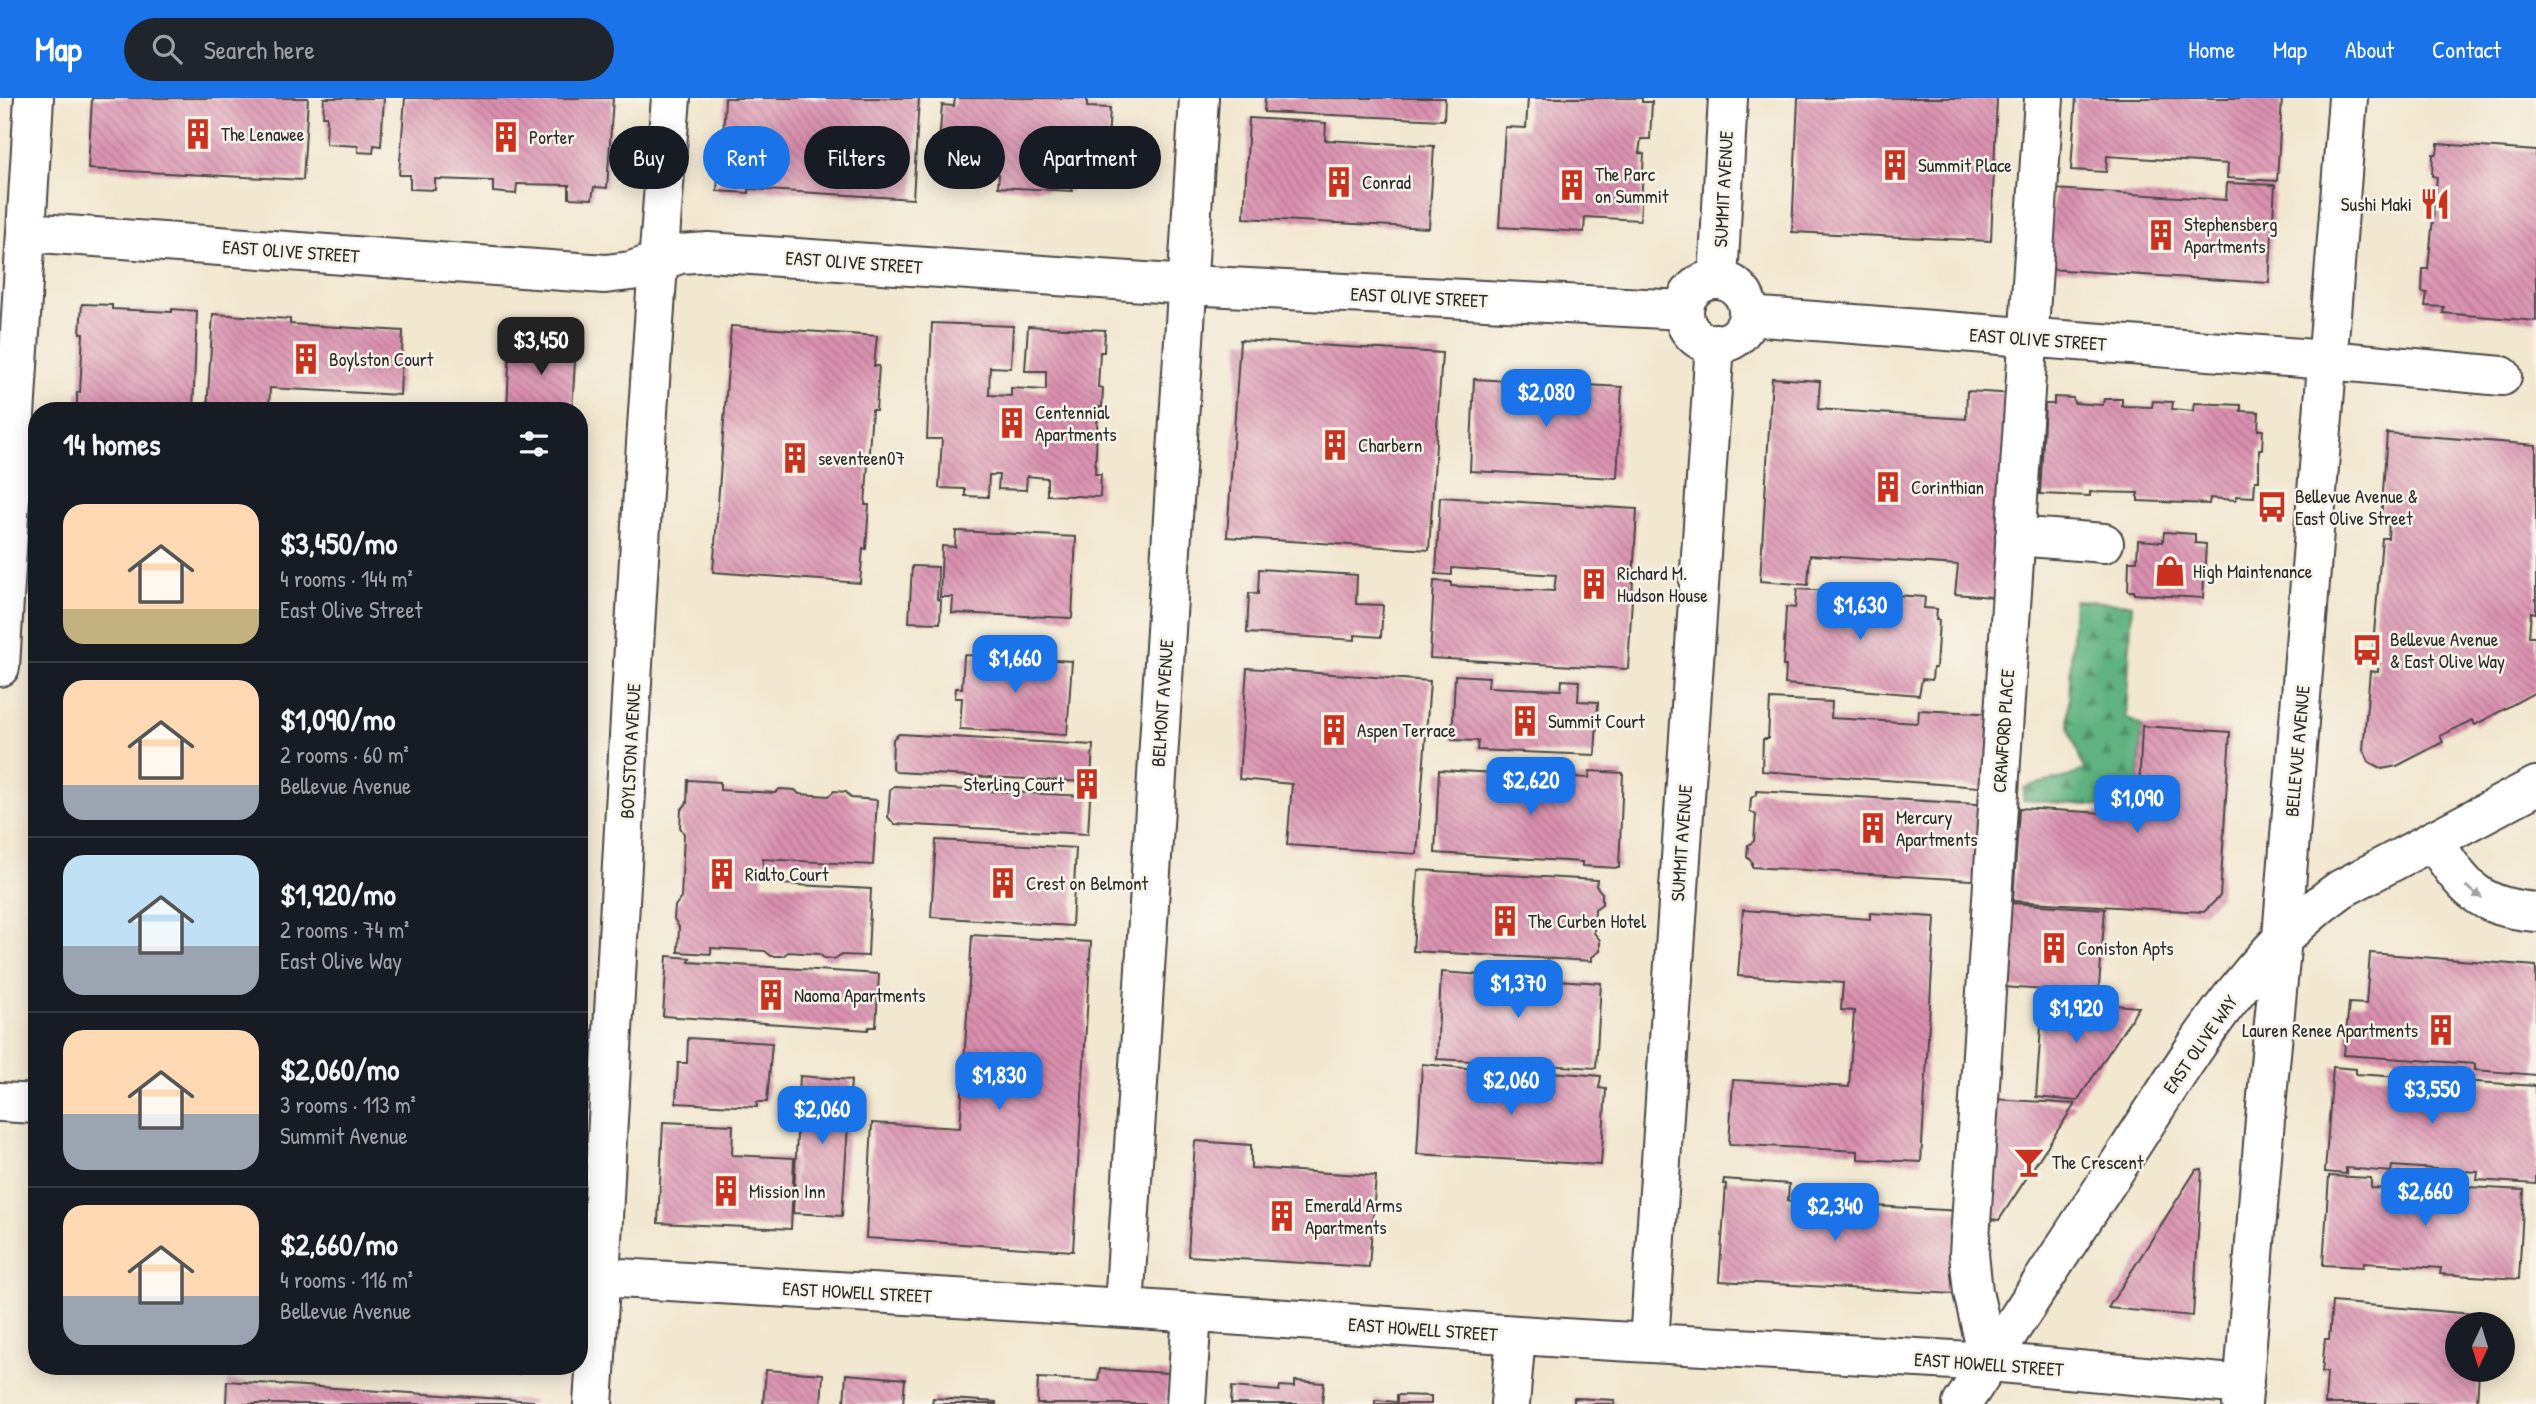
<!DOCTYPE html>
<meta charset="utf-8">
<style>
body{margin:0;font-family:"Patrick Hand",sans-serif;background:#20242c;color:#f1f3f6;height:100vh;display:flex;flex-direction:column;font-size:26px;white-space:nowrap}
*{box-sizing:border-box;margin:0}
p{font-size:23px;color:#9ea1a6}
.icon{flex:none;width:38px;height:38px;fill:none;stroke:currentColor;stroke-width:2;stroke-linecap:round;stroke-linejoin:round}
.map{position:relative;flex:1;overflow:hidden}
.panel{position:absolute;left:28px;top:304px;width:560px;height:973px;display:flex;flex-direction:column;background:#171b24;border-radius:28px;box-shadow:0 4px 18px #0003}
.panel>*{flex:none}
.top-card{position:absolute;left:609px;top:28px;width:665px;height:63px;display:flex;gap:14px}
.needle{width:46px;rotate:184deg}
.tools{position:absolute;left:2445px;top:1214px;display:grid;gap:14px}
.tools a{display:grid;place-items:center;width:70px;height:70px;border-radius:50%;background:#171b24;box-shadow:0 4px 18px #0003;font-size:35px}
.price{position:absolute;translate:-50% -60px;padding:0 16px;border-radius:14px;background:#1a73e8;color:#fff;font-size:23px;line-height:46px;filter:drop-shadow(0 2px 4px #0008)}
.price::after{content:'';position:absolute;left:50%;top:42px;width:21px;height:16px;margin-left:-10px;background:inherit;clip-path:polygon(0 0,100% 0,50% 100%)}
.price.active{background:#222;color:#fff}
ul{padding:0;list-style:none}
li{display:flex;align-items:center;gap:21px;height:175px;padding:0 35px}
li+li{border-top:2px solid #363941}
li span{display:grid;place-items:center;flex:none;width:196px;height:140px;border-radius:21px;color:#555}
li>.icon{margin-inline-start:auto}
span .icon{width:84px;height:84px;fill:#fffc;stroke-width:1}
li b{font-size:30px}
h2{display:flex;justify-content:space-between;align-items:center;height:84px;padding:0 35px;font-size:30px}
.pill{padding:0 24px;border-radius:32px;background:#171b24;box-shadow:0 4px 18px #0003;font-size:24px;line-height:63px}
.pill.active{background:#1a73e8;color:#fff}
header{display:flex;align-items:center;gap:42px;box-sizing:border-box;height:98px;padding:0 35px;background:#1a73e8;color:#fff}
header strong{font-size:33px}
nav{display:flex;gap:38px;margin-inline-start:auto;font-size:24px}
.search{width:490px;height:63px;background:#20242c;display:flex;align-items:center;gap:18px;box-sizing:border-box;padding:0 24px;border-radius:38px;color:#9ea1a6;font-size:26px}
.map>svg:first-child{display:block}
.forest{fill:url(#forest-firs);stroke:#466e56;stroke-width:2}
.building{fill:url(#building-back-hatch)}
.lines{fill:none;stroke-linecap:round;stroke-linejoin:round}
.minor-casing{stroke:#494744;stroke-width:42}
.major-casing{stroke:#494744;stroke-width:42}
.minor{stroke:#fff;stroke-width:38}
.major{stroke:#fff;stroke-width:38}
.oneway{fill:#a0a0a0}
.labels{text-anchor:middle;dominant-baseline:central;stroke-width:5;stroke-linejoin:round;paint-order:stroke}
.poi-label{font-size:19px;fill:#2b2b2b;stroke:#f7f3e8;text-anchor:start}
.street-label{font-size:19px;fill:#2b2b2b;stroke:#f7f3e8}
</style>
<header>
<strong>Map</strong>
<div class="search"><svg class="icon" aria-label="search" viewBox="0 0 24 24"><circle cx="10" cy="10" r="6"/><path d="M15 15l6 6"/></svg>Search here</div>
<nav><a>Home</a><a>Map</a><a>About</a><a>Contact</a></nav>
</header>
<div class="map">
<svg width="2536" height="1306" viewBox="0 0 2536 1306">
<defs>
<pattern id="forest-firs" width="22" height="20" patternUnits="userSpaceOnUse" patternTransform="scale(1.75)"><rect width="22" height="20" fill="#61b280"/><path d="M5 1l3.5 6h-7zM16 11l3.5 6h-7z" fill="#509169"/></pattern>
<pattern id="building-back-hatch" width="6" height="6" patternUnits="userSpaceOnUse" patternTransform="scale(1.75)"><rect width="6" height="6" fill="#da90af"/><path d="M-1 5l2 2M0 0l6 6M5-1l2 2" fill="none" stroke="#b1768f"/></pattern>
</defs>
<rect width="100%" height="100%" fill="#f7f3e8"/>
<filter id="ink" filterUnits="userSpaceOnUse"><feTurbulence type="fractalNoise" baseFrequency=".0143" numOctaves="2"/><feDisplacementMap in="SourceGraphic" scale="14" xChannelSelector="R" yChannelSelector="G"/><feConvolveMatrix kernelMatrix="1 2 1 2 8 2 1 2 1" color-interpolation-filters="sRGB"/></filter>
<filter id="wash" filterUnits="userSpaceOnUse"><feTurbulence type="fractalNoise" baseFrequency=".00686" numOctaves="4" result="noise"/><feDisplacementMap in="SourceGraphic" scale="28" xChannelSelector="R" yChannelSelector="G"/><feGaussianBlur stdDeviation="1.57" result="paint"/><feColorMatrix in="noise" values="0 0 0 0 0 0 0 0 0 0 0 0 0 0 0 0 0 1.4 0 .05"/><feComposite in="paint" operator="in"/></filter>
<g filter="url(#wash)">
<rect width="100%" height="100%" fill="#f2e7cf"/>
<path class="forest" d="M2074,502L2132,506L2126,620L2142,628L2137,711L2023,702L2024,690C2044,681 2065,684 2084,671L2070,633L2068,620Z"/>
<g id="blocks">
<path class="building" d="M92,0H308L303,82L88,71Z
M324,0H384L381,48L374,47L373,55L358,54V48L326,46L327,18H323Z
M405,0H613L607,90L594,89L592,101L569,100V87L517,86L516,96L493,94V83L435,81V92L410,91V77H399Z
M725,0H919L913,101L749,91V95L717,93L719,60H722Z
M955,0H1087V9L1110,10L1106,79L1073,77L1072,93L998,89L999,76L937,73L942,7L954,8Z
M1265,0H1445L1444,22L1264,14Z
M1528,0H1642V4H1652L1650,41H1641L1639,55L1644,56L1640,122L1585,119L1584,134L1499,129L1505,29L1526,30Z
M1798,0H1997L1991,143L1792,134Z
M2076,0H2282L2277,83L2227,80L2228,66L2107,58L2106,74L2071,72Z
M1249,20L1326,25L1325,42L1434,48L1429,130L1244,120Z
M2438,46L2536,53V223L2443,215L2444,209L2425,208L2427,195L2422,194L2423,171H2428L2437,79L2432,78L2433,56H2437Z
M2227,85L2275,87L2269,185L2048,171L2054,91L2226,102Z
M82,206L112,207V211L172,214V211L197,213L193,313H77V294H80L83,235H80Z
M213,216L290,221V226L403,233L400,297L270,290L269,313H207Z
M932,225L1013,228L1011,270L990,269L989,297L1011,298V290L1046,292V273H1025L1028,228L1105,232L1104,254H1100L1098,289L1103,290L1102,309H1098L1095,376H1101L1100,399L1047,397V380L1027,378L1026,392L998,391L999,377H989L988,399L965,398V391L939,390L942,341H927Z
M731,228L877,238L874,268H879L876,312H872L865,407H869L866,451L863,450L860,485L713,474Z
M1240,242L1442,255L1429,452L1227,439Z
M510,244L576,247L572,313H507Z
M1772,280L1820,283L1818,311L1966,321L1967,293L2017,296L2004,500L1955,496L1958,467L1810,457L1808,487L1760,483Z
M1474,281L1622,289L1617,380L1470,373Z
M2054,299L2073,300L2074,305L2103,307L2104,301H2122V308L2152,309L2153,303L2173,304L2172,311L2193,313L2194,305L2241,307V313L2259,314L2258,332H2263L2262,351H2259V383H2255L2254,399L2236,398V402L2210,400L2209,406L2138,403V395L2090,394V398L2040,396L2045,306H2054Z
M2387,335L2536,347V515L2531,514L2529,538H2535L2536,594L2475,627L2472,622L2440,638L2443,644L2397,668L2382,671L2369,664L2363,652L2370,573L2378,574L2379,561L2372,560L2382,440H2388L2389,424L2381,423Z
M1440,399L1637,411L1628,571L1430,560L1434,483L1451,484V488L1554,493L1556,477L1452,470V477L1436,476Z
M956,433L1076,439L1072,520L952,515L953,499H940L942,448L955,449Z
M2164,434L2195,436V445L2206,446L2203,500L2134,496V493H2128L2129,463H2137L2138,442L2163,444Z
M912,468L938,469L937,501L941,502L940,525L909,524Z
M1259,471L1357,477L1356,506L1383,507L1381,539L1355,537V542L1247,535L1249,495L1258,496Z
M1797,491L1925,499L1924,510L1937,511L1936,522H1939L1936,570H1933L1932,582L1922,581L1919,597L1785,586L1786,568H1783L1786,509L1795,510Z
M964,557L1072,563L1067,637L960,631L962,600H955L956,590H962Z
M1247,570L1430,583L1417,756L1287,747L1292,686L1239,681Z
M1455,577L1489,579L1488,589L1561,592L1562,582L1579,583L1578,603L1598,604L1595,657L1477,652L1478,643L1452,642Z
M1770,601L1832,604L1831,620L1918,625L1919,612L1997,616L1992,690L1762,673L1763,641H1768Z
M2142,628L2230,634L2220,798L2204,814L2013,803L2019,710L2138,717Z
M899,636L1093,647L1088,736L894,726L888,719L890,692L894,688L1084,698V684L896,674L892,669L893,641Z
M1439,672L1589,680L1590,673L1623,675L1619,770L1582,768V764L1435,755Z
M688,682L720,684V692L775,695L780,691L795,692L799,696L829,698L834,693L846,694L851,700L877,702L873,767L763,761L762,785L871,791L868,858L840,857L835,861L824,860L819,856L788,854L783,858H771L765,853L711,850V856L678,854L679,829L674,821L675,808L681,800L684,736L680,729L681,712L687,705Z
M1757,693L1992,707L1987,783L1752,769V764L1747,759L1748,747L1754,743L1756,717L1750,713L1751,700L1757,696Z
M936,742L1076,750L1072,828L931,819Z
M1418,772L1597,782L1596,788L1602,795V806L1595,811L1594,835L1600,842V853L1592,859V863L1413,853Z
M2010,805L2105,811L2098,902L2059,899V893L2003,889Z
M1743,812L1870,821V815L1935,819L1921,1064L1858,1061V1053L1729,1046L1733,982L1849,989L1854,913L1841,912L1843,885L1738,878Z
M972,837L1091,844L1073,1153L866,1140L872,1025L960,1030Z
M2370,855L2536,868V977L2475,972V966L2344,957L2349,905L2366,906Z
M667,858L690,860L689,864L879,876L876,929H869L868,932L663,918Z
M1441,874L1601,885L1596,970L1437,961Z
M2043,901L2139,909L2077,1003L2036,999Z
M688,940L772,945L767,1004H757V1009L676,1005L678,965H687Z
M1422,966L1486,972L1485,985L1550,990L1551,974L1601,978L1599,990L1606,991L1601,1067L1417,1056Z
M2333,969L2356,971V976L2536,988V1086L2477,1082L2478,1074L2392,1068L2391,1074L2346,1070V1076L2325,1074Z
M800,978L851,982L842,1118L793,1115Z
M1994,1001L2075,1006L1999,1122L1988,1121Z
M663,1024L733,1027L732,1057L794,1060L791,1131L658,1125Z
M1195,1043L1251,1047V1070L1376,1078L1369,1169L1188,1158Z
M2202,1071L2193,1218L2108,1210L2196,1072Z
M2329,1078L2371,1080V1090L2447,1094L2448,1088L2524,1092L2519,1181L2440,1176L2441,1170L2364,1165L2363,1169L2323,1167Z
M1724,1081L1789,1086L1788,1103L1961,1113L1955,1196L1719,1183L1726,1086H1723Z
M2332,1204L2484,1217L2483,1227H2457V1272H2479L2477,1306H2325L2327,1274H2322L2325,1241H2329Z
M483,1269H518V1276L487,1274Z
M1100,1271L1169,1275L1166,1306H1037L1038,1280L1098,1283Z
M766,1272L823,1276L821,1306H763Z
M846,1276L905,1281L903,1306H844Z
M227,1283L533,1303V1306H226Z
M1295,1283L1324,1285L1322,1306H1231L1232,1289L1279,1293L1280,1288L1295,1289Z
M1397,1297L1431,1298V1306H1375V1302L1397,1304Z
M933,1300L996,1304V1306H932Z
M1574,1300L1615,1302L1614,1306H1574Z"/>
</g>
</g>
<g filter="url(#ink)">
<use href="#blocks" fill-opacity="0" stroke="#494744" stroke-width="2"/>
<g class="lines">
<defs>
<path id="minor" d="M26,134L605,176L631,173L680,156L708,154L1188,187L1684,212
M1718,182L1728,0
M1684 214a32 32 0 1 1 64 0a32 32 0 1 1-64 0Z
M1748,218L2328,262L2502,278
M2015,438L2104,445
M0,569L34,0
M2433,742C2464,789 2476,809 2536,814
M0,1004L37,1006
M602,1179L1124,1210L1579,1241L1989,1264L2244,1287
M1124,1210L1199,0
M1649,1245L1715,245
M1989,1264L1973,1194L1969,1156L2044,0
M593,1306C600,1205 603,1105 609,1004C628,669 643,334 671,0
M1186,1306L1192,1215
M1510,1306L1516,1237
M2242,1306L2266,1009L2282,840L2348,0"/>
<path id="major" d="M1962,1306C2016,1223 2070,1140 2125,1057C2187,962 2246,858 2341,791L2536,688"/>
</defs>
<use href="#minor" class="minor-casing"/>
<use href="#major" class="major-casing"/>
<use href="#minor" class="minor"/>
<use href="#major" class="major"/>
</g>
<defs><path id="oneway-solid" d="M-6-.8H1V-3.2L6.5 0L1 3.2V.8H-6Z" transform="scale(1.75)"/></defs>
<use class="oneway" href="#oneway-solid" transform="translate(2474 794) rotate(36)"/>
</g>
<defs>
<symbol id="building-bare" viewBox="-9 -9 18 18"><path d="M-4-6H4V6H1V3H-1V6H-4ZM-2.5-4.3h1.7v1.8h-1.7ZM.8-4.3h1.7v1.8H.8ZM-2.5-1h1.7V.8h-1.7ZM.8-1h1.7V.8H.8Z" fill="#c8321e" stroke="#f7f3e8" stroke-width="2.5" paint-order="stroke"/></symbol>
<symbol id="restaurant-bare" viewBox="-9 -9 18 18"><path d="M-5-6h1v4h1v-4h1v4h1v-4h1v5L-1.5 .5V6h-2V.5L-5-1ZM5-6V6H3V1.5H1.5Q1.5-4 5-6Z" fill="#c8321e" stroke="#f7f3e8" stroke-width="2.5" paint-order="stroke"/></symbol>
<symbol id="bus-bare" viewBox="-9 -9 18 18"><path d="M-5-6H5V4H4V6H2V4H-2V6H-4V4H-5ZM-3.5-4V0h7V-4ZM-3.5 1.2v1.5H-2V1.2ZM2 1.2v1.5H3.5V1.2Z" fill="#c8321e" stroke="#f7f3e8" stroke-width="2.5" paint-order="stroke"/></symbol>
<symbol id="shop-bare" viewBox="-9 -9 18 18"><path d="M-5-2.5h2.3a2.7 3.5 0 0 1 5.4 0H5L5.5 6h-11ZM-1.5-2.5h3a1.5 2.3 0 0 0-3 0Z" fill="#c8321e" stroke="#f7f3e8" stroke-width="2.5" paint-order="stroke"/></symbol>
<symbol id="bar-bare" viewBox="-9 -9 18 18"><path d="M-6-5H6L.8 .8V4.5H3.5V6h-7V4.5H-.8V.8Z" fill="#c8321e" stroke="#f7f3e8" stroke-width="2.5" paint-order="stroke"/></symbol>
</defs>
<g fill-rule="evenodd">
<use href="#building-bare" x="176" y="14" width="44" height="44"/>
<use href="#building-bare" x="484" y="17" width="44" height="44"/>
<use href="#building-bare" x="1873" y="45" width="44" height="44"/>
<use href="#building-bare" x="1317" y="62" width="44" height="44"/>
<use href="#building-bare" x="1550" y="65" width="44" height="44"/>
<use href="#restaurant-bare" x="2413" y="84" width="44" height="44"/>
<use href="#building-bare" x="2139" y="115" width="44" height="44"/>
<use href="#building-bare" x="284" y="239" width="44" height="44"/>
<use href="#building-bare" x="990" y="303" width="44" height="44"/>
<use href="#building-bare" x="1313" y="325" width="44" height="44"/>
<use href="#building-bare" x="773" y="338" width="44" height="44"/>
<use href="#building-bare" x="1866" y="367" width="44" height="44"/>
<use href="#bus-bare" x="2250" y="387" width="44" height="44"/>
<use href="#shop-bare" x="2148" y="451" width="44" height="44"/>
<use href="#building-bare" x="1572" y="464" width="44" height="44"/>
<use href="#bus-bare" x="2345" y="530" width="44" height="44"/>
<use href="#building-bare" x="1503" y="601" width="44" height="44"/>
<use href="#building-bare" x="1312" y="610" width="44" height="44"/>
<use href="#building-bare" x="1065" y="664" width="44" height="44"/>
<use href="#building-bare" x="1851" y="708" width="44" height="44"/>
<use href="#building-bare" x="700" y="754" width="44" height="44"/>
<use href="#building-bare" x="981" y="763" width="44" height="44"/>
<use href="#building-bare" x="1483" y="801" width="44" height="44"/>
<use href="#building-bare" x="2032" y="828" width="44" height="44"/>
<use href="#building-bare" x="749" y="875" width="44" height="44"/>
<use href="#building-bare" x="2419" y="910" width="44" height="44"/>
<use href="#bar-bare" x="2007" y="1042" width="44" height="44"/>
<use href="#building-bare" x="704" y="1071" width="44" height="44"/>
<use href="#building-bare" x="1260" y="1096" width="44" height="44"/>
</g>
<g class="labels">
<g class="poi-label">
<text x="221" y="36">The Lenawee</text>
<text x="529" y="39">Porter</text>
<text x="1918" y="67">Summit Place</text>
<text x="1595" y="76">The Parc<tspan x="1595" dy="22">on Summit</tspan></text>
<text x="1362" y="84">Conrad</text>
<text x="2412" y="106" text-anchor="end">Sushi Maki</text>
<text x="2184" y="126">Stephensberg<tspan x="2184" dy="22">Apartments</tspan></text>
<text x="329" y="261">Boylston Court</text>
<text x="1035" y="314">Centennial<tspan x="1035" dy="22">Apartments</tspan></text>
<text x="1358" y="347">Charbern</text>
<text x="818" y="360">seventeen07</text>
<text x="1911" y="389">Corinthian</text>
<text x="2295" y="398">Bellevue Avenue &amp;<tspan x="2295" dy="22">East Olive Street</tspan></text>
<text x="2193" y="473">High Maintenance</text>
<text x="1617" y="475">Richard M.<tspan x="1617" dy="22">Hudson House</tspan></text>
<text x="2390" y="541">Bellevue Avenue<tspan x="2390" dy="22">&amp; East Olive Way</tspan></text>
<text x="1548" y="623">Summit Court</text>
<text x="1357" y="632">Aspen Terrace</text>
<text x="1064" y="686" text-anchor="end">Sterling Court</text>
<text x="1896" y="719">Mercury<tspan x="1896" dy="22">Apartments</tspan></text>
<text x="745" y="776">Rialto Court</text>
<text x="1026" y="785">Crest on Belmont</text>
<text x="1528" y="823">The Curben Hotel</text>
<text x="2077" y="850">Coniston Apts</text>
<text x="794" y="897">Naoma Apartments</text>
<text x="2418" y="932" text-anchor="end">Lauren Renee Apartments</text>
<text x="2052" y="1064">The Crescent</text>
<text x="749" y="1093">Mission Inn</text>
<text x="1305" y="1107">Emerald Arms<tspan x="1305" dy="22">Apartments</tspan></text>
</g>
<g class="street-label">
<text transform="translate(1723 91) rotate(-87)">SUMMIT AVENUE</text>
<text transform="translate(291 153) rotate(4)">EAST OLIVE STREET</text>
<text transform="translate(854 164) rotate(4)">EAST OLIVE STREET</text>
<text transform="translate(1419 199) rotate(3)">EAST OLIVE STREET</text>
<text transform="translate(2038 241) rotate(4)">EAST OLIVE STREET</text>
<text transform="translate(1162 605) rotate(-86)">BELMONT AVENUE</text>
<text transform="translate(2003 633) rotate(-86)">CRAWFORD PLACE</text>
<text transform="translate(630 653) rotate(-87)">BOYLSTON AVENUE</text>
<text transform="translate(2297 653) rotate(-85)">BELLEVUE AVENUE</text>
<text transform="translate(1681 745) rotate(-86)">SUMMIT AVENUE</text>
<text transform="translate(2200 946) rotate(-55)">EAST OLIVE WAY</text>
<text transform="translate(857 1194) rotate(3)">EAST HOWELL STREET</text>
<text transform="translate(1423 1231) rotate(4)">EAST HOWELL STREET</text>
<text transform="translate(1989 1266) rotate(4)">EAST HOWELL STREET</text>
</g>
</g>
</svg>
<div class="tools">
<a><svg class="needle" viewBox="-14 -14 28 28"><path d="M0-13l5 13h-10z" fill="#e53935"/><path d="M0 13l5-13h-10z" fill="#9ea1a6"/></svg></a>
</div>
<b class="price active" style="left:541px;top:279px">$3,450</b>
<b class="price" style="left:1546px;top:331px">$2,080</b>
<b class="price" style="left:1860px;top:544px">$1,630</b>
<b class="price" style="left:1015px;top:597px">$1,660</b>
<b class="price" style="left:1531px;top:719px">$2,620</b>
<b class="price" style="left:2137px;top:737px">$1,090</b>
<b class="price" style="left:1518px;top:922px">$1,370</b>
<b class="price" style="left:2076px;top:947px">$1,920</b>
<b class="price" style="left:999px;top:1014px">$1,830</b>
<b class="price" style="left:1511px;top:1019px">$2,060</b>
<b class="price" style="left:2432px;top:1028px">$3,550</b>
<b class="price" style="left:822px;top:1048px">$2,060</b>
<b class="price" style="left:2425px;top:1130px">$2,660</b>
<b class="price" style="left:1835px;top:1145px">$2,340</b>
<div class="top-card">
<a class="pill">Buy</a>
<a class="pill active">Rent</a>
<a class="pill">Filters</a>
<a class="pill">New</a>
<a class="pill">Apartment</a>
</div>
<section class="panel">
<h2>14 homes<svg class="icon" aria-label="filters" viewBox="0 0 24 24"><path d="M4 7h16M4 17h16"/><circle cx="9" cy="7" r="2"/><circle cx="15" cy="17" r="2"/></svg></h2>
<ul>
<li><span style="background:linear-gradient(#ffd9b3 75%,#c2b280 0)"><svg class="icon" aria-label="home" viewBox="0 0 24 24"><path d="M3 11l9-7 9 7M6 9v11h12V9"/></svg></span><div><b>$3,450/mo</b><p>4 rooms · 144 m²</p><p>East Olive Street</p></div></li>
<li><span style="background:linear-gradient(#ffd9b3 75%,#9aa5b1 0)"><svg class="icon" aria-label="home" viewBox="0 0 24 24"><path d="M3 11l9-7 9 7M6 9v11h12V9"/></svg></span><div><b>$1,090/mo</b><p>2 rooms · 60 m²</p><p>Bellevue Avenue</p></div></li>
<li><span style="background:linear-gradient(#bfe0f5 65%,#9aa5b1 0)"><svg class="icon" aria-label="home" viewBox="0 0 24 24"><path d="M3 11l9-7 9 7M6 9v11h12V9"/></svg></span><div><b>$1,920/mo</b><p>2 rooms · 74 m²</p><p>East Olive Way</p></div></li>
<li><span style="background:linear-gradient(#ffd9b3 60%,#9aa5b1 0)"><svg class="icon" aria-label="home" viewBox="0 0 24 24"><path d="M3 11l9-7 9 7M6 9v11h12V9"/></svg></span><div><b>$2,060/mo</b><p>3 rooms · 113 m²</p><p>Summit Avenue</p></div></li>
<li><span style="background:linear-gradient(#ffd9b3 65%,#9aa5b1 0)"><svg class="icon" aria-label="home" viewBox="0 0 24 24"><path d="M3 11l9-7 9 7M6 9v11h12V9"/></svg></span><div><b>$2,660/mo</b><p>4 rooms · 116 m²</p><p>Bellevue Avenue</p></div></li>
</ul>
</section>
</div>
